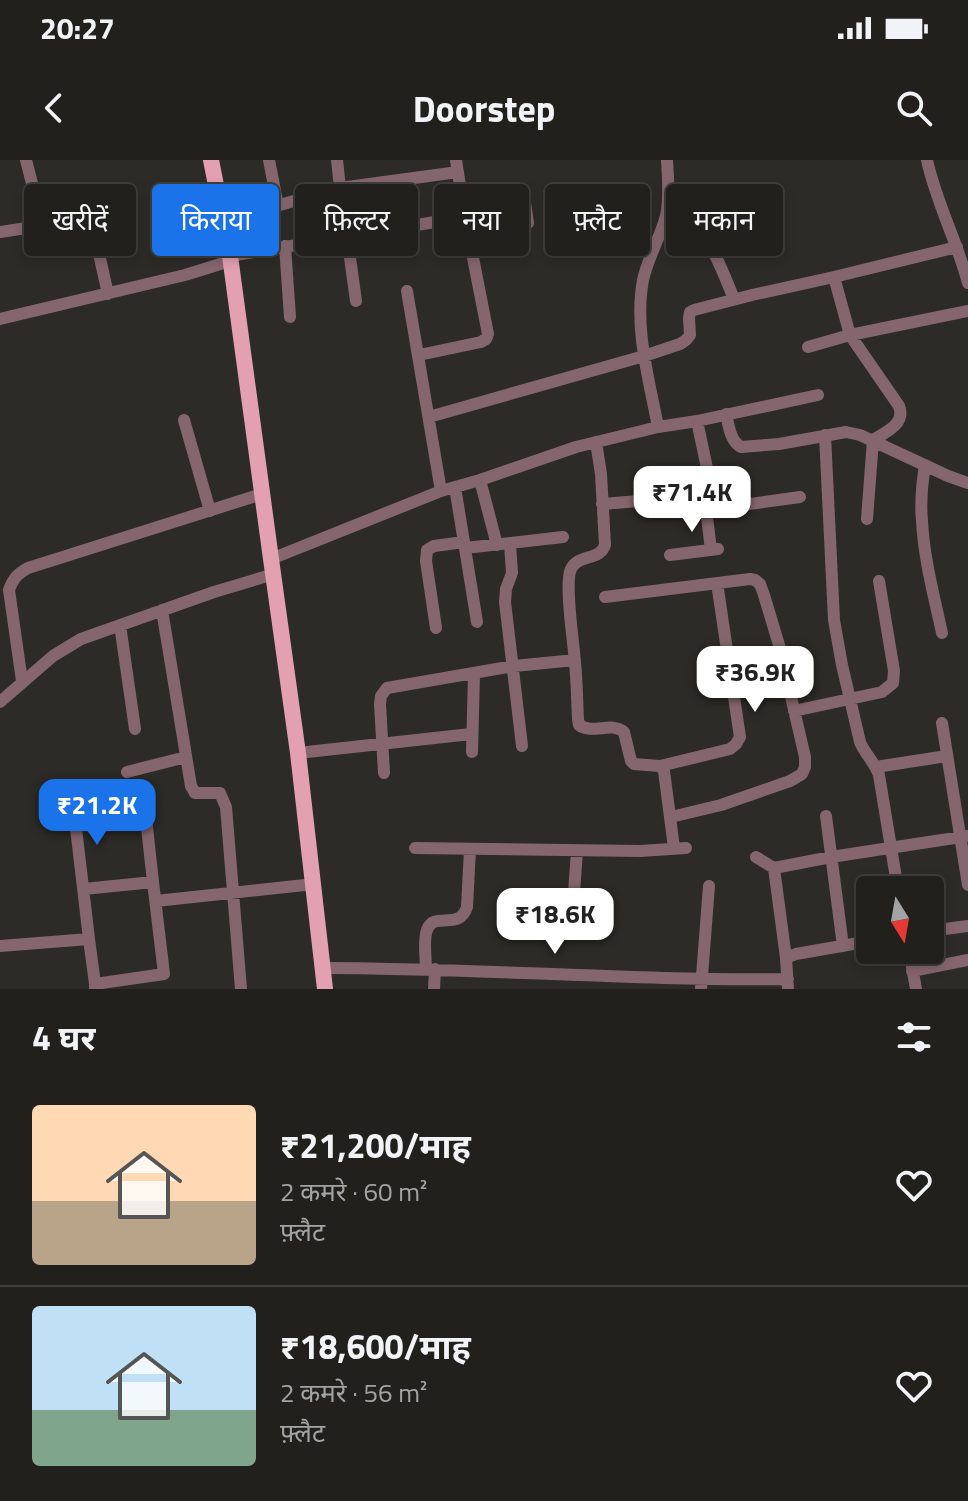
<!DOCTYPE html>
<html lang="hi">
<meta charset="utf-8">
<style>
body{margin:0;font-family:"Titillium Web","Noto Sans Devanagari",sans-serif;background:#292826;color:#f1f3f6;height:100vh;display:flex;flex-direction:column;font-size:30px;white-space:nowrap}
*{box-sizing:border-box;margin:0}
p{font-size:26px;color:#a2a3a4}
.icon{flex:none;width:44px;height:44px;fill:none;stroke:currentColor;stroke-width:2;stroke-linecap:round;stroke-linejoin:round}
.map{position:relative;height:829px;overflow:hidden}
.drawer{display:flex;flex-direction:column;background:#21201d;flex:1}
.drawer>*{flex:none}
.guide{position:absolute;left:24px;top:24px;width:920px;height:72px;display:flex;gap:16px}
.needle{width:52px;rotate:169deg}
.buttons{position:absolute;left:856px;top:716px;display:grid;gap:16px}
.buttons a{display:grid;place-items:center;width:88px;height:88px;border-radius:8px;background:#21201d;box-shadow:0 4px 12px #0003,0 0 0 2px #3e3e3b;font-size:40px}
.price{position:absolute;translate:-50% -68px;padding:0 18px;border-radius:16px;background:#fff;color:#222;font-size:26px;line-height:52px;filter:drop-shadow(0 2px 4px #0008)}
.price::after{content:'';position:absolute;left:50%;top:48px;width:24px;height:18px;margin-left:-12px;background:inherit;clip-path:polygon(0 0,100% 0,50% 100%)}
.price.on{background:#1a73e8;color:#fff}
ul{padding:0;list-style:none}
li{display:flex;align-items:center;gap:24px;height:200px;padding:0 32px}
li+li{border-top:2px solid #3e3e3b}
li span{display:grid;place-items:center;flex:none;width:224px;height:160px;border-radius:8px;color:#555}
li>.icon{margin-inline-start:auto}
span .icon{width:96px;height:96px;fill:#fffc;stroke-width:1}
li b{font-size:34px}
h2{display:flex;justify-content:space-between;align-items:center;height:96px;padding:0 32px;font-size:34px}
.pill{padding:0 28px;border-radius:8px;background:#21201d;box-shadow:0 4px 12px #0003,0 0 0 2px #3e3e3b;font-size:28px;line-height:72px}
.pill.on{background:#1a73e8;color:#fff}
.status{display:flex;justify-content:space-between;align-items:center;height:56px;padding:0 40px;background:#21201d;direction:ltr}
.status svg{height:22px;fill:currentColor}
header{display:flex;justify-content:space-between;align-items:center;height:104px;padding:0 32px;background:#21201d;font-size:36px;font-weight:700}
.map>svg:first-child{display:block}
.lines{fill:none;stroke-linecap:round;stroke-linejoin:round}
.minor{stroke:#86666e;stroke-width:12}
.major{stroke:#e2a0b1;stroke-width:16}
</style>
<div class="status"><b>20:27</b><svg viewBox="0 0 49 12"><path d="M0 12V9h3v3zM5 12V6h3v6zM10 12V3h3v9zM15 12V0h3v12zM26 1h20v11H26zM47 4h2v5h-2z"/></svg></div>
<header><svg class="icon" aria-label="back" viewBox="0 0 24 24"><path d="M15 5l-7 7 7 7"/></svg>Doorstep<svg class="icon" aria-label="search" viewBox="0 0 24 24"><circle cx="10" cy="10" r="6"/><path d="M15 15l6 6"/></svg></header>
<div class="map">
<svg width="968" height="829" viewBox="0 0 968 829">
<rect width="100%" height="100%" fill="#2c2b27"/>
<g class="lines">
<path class="minor" d="M26,0L35,35
M269,0L278,46
M337,0L340,28L458,12
M927,0C936,42 957,81 968,123
M462,37L517,29L522,31L524,36L528,63
M667,52C674,55 683,58 690,63C713,81 723,113 734,139
M223,61L340,28
M0,72L79,60L89,63L95,76L108,134
M347,76L356,141
M285,86L290,157
M230,96L465,57
M834,117L850,175L899,246C906,264 886,272 873,280L867,359
M407,131L441,331
M0,159L185,115L230,101
M808,187L850,175L968,151
M419,195L481,182L486,179L488,174L465,57L456,0
M726,254C729,266 730,281 741,287L779,284L846,272L860,275L948,316L968,323
M429,257L644,196L680,184L686,180L690,175L689,158L690,152L694,150L752,135L834,117L957,87
M184,260L210,351
M697,261L707,308
M658,267C649,219 634,168 643,120C648,97 660,78 666,56C670,38 668,18 667,0
M825,275L834,460L842,505L860,582C865,594 875,603 879,615L898,730
M596,282L601,314L605,385C600,401 578,394 571,409C564,423 574,484 575,503C577,521 577,540 578,559L579,565C593,575 611,561 624,572L631,601L634,604L660,606L664,611L674,688
M925,305C922,324 920,342 922,361C924,399 934,436 942,473
M480,320L497,385
M455,327L477,462
M602,344L702,336L705,340L711,390
M707,350L800,337
M510,384L512,413L506,429L505,442L522,586
M465,388L563,377
M670,395L718,389
M271,399L441,331L480,320L576,287L658,267L697,261L818,235
M605,437L750,419L755,420L760,424L764,435L779,485L805,597V607L802,614L790,621L721,645L671,657
M162,450L191,626L195,633H220L226,647L241,829
M120,465L135,569
M436,468L426,401L427,390L434,386L464,382
M22,521L9,430C13,419 17,414 28,408L262,334
M0,542L53,496L81,479L214,432L274,414
M794,551L882,532L893,523L894,511L879,421
M942,563L968,725
M472,592L474,514
M298,593L471,574
M660,606L730,589L736,584L740,577L717,423
M876,607L947,596
M127,612L186,597
M384,613L380,544L381,536L387,528L514,506L575,500
M145,649L153,722
M826,656L843,786
M415,688L640,691L686,688
M756,697L774,708L786,798
M774,708L831,697L968,676
M84,729L153,722L164,814L95,824V829
M156,741L314,724
M504,747L524,742L568,743L572,741L574,733L577,691
M930,771L968,766
M89,779L95,824
M0,786L89,779L74,651
M909,790L916,829
M323,808C478,808 633,821 788,819
M426,809C426,797 423,781 427,770C434,750 459,772 467,747L470,689
M912,811L968,800
M434,829L435,809
M701,829L709,726
M788,829L786,798L796,794L870,781"/>
<path class="major" d="M211,0L230,96L271,399L298,593L325,829"/>
</g>
</svg>
<div class="buttons">
<a><svg class="needle" viewBox="-14 -14 28 28"><path d="M0-13l5 13h-10z" fill="#e53935"/><path d="M0 13l5-13h-10z" fill="#a2a3a4"/></svg></a>
</div>
<b class="price" style="left:692px;top:374px">₹71.4K</b>
<b class="price" style="left:755px;top:554px">₹36.9K</b>
<b class="price on" style="left:97px;top:687px">₹21.2K</b>
<b class="price" style="left:555px;top:796px">₹18.6K</b>
<div class="guide">
<a class="pill">खरीदें</a>
<a class="pill on">किराया</a>
<a class="pill">फ़िल्टर</a>
<a class="pill">नया</a>
<a class="pill">फ़्लैट</a>
<a class="pill">मकान</a>
</div>
</div>
<section class="drawer">
<h2>4 घर<svg class="icon" aria-label="filters" viewBox="0 0 24 24"><path d="M4 7h16M4 17h16"/><circle cx="9" cy="7" r="2"/><circle cx="15" cy="17" r="2"/></svg></h2>
<ul>
<li><span style="background:linear-gradient(#ffd9b3 60%,#b9a48a 0)"><svg class="icon" aria-label="home" viewBox="0 0 24 24"><path d="M3 11l9-7 9 7M6 9v11h12V9"/></svg></span><div><b>₹21,200/माह</b><p>2 कमरे · 60 m²</p><p>फ़्लैट</p></div><svg class="icon" aria-label="heart" viewBox="0 0 24 24"><path d="M12 20l-8-8c-3-5 5-10 8-4 3-6 11-1 8 4z"/></svg></li>
<li><span style="background:linear-gradient(#bfe0f5 65%,#7fa58c 0)"><svg class="icon" aria-label="home" viewBox="0 0 24 24"><path d="M3 11l9-7 9 7M6 9v11h12V9"/></svg></span><div><b>₹18,600/माह</b><p>2 कमरे · 56 m²</p><p>फ़्लैट</p></div><svg class="icon" aria-label="heart" viewBox="0 0 24 24"><path d="M12 20l-8-8c-3-5 5-10 8-4 3-6 11-1 8 4z"/></svg></li>
</ul>
</section>
